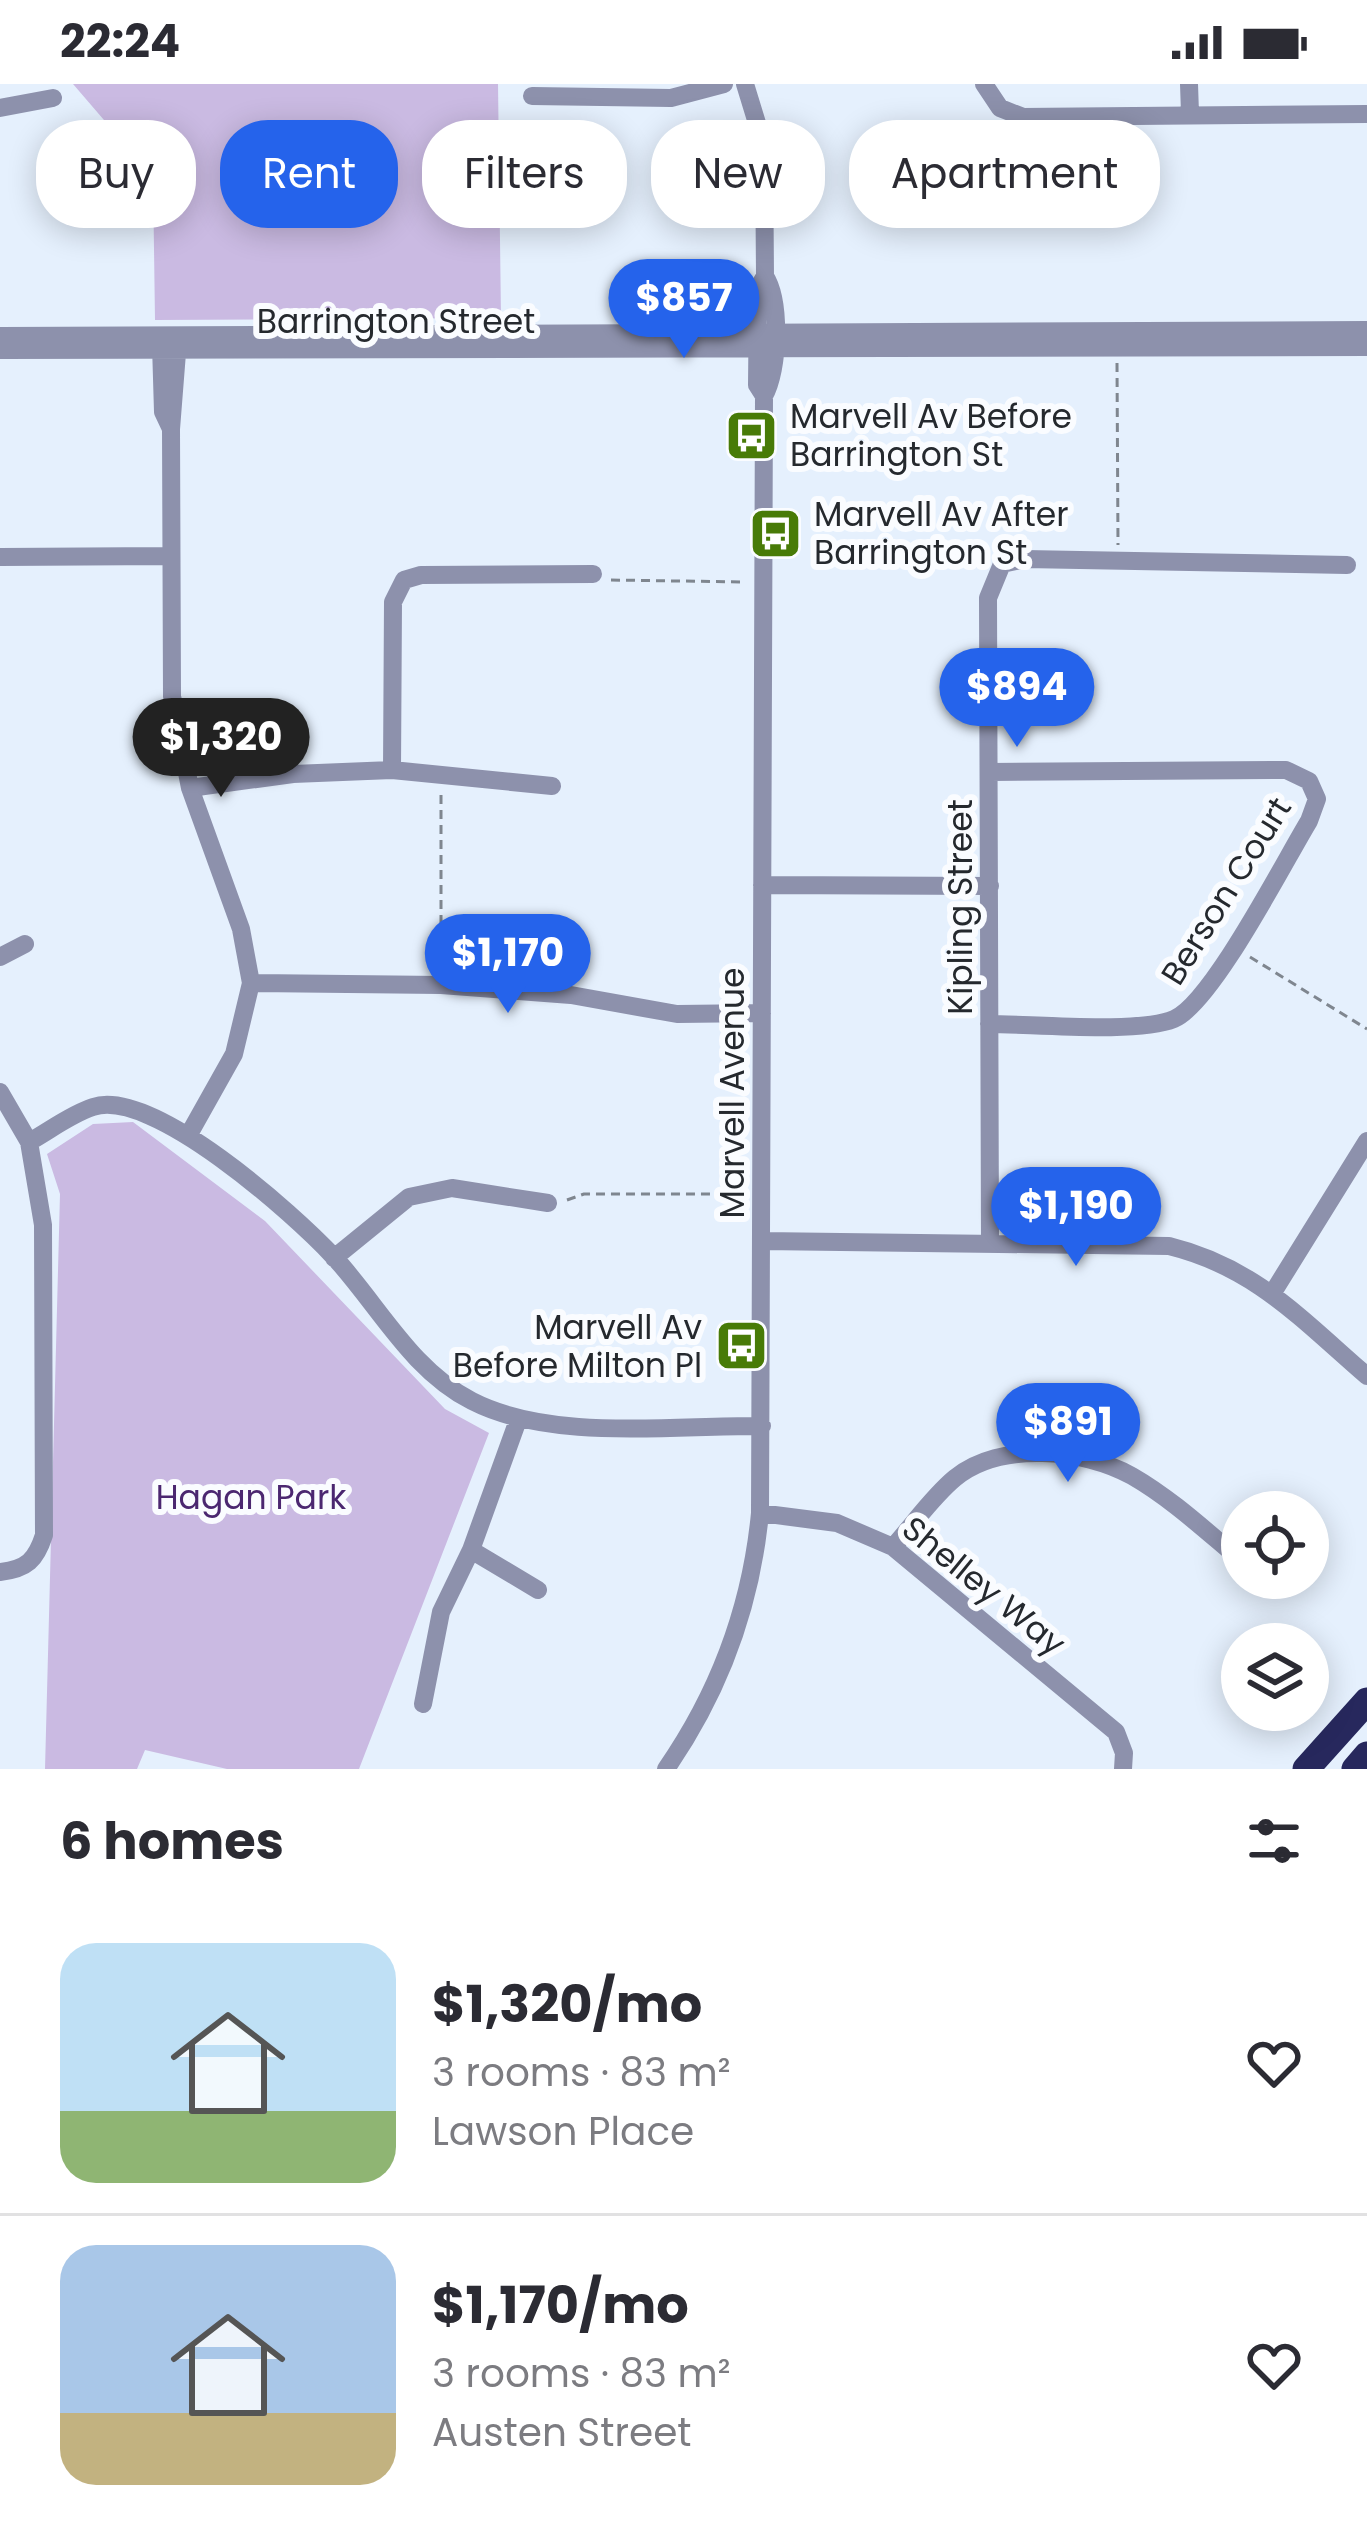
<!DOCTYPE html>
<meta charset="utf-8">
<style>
body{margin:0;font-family:Poppins,sans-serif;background:#f2f2f3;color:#2b2b33;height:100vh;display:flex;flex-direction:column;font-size:45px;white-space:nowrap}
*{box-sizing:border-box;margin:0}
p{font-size:39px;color:#7c7c81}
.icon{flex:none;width:66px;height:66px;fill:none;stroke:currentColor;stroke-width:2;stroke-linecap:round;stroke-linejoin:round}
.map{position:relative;height:1685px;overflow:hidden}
.drawer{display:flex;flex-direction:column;background:#fff;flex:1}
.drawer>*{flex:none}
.top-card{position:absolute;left:36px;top:36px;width:1296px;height:108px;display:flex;gap:24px}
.buttons{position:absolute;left:1221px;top:1407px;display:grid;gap:24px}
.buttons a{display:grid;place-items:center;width:108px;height:108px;border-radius:50%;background:#fff;box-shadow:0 6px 30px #0003;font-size:60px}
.price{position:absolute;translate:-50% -102px;padding:0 27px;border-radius:42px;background:#2563eb;color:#fff;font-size:39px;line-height:78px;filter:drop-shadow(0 3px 6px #0008)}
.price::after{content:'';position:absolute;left:50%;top:72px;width:36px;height:27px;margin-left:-18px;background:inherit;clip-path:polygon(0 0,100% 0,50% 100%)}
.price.active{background:#222;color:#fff}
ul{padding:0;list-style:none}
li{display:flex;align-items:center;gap:36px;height:300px;padding:0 60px}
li+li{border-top:3px solid #e1e1e2}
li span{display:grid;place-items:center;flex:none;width:336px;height:240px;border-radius:36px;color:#555}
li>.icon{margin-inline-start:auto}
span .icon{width:144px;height:144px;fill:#fffc;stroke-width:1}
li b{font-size:51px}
h2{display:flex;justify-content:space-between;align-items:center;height:144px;padding:0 60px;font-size:51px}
.pill{padding:0 42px;border-radius:48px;background:#fff;box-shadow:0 6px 30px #0003;font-size:42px;line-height:108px}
.pill.active{background:#2563eb;color:#fff}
.status{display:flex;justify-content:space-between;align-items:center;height:84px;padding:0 60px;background:#fff;direction:ltr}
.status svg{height:33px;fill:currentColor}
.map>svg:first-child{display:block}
.green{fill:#cabae2}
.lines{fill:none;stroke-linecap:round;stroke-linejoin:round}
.path{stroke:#7f868f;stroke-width:3;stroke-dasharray:9 6;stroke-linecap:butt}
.minor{stroke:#8d91ac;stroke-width:18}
.highway{stroke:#27285d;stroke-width:27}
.labels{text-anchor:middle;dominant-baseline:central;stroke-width:12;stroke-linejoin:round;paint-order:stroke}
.street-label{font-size:33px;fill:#25292e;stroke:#fafcff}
.poi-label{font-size:33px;fill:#25292e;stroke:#fafcff;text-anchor:start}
.park-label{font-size:33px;fill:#4b2770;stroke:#fafcff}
</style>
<div class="status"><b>22:24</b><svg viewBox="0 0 49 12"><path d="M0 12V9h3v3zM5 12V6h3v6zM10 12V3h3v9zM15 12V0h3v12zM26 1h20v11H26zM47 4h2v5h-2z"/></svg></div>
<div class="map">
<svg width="1367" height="1685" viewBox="0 0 1367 1685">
<rect width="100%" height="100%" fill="#e5f0fd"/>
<path class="green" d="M73,0H498L501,234L155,236L153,93Z
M133,1038L265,1137L445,1325L489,1349L359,1685H227L145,1666L137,1685H45L60,1110L47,1070L93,1040Z"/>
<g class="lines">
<path class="path" d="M1117,279L1118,461
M611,496L746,498
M441,711V881
M1250,873L1367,945
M567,1116L584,1110H743"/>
<path class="minor" d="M745,0L764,62L765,192L758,204L757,301L764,312
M984,0L1000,24L1023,33L1367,30
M1189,0L1190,29
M532,12L671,14L724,0
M0,24L53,14
M0,252L1367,246
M178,256L171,345L172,612L190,704L241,845L251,899L234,970L188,1052
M161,261L163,328L171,345
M0,266L1367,263
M0,473L169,472
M392,686L393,518L404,496L421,491L593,490
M190,704L293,690L392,686L552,702
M762,801L990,802
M0,873L25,860
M251,899L441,901L571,911L677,930L762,929
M989,940C1032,940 1138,950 1174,935C1212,919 1284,778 1309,737L1317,715L1309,697L1286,686L990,688
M0,1008L29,1058L43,1141L44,1451C36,1476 27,1485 0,1488
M29,1058C49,1047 71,1030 93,1023C152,1003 294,1130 334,1173C379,1222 411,1286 472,1317C552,1358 673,1341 762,1342
M990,1156L988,514L1002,480L1025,475L1347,481
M762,1157L1169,1162C1255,1183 1302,1236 1367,1292
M334,1174L409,1113L452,1104L548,1119
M1272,1210L1367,1057
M760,1429L837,1439L893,1463L1116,1648L1124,1669L1123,1685
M893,1463C913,1441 932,1413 955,1394C1000,1357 1084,1365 1132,1392C1172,1415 1207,1448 1242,1477
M471,1466L538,1506
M423,1620L441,1528L471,1466L518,1336
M666,1685C720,1607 751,1523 760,1429L764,312C779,286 781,217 765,192"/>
<path class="highway" d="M1306,1685L1367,1617
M1355,1685L1367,1671"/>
</g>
<defs>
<symbol id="bus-square" viewBox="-11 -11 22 22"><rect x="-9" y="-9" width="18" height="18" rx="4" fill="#487b07" stroke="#fafcff"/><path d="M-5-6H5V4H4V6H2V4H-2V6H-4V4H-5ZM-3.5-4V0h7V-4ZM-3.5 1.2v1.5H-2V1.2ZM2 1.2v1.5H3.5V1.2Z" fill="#fff"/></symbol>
</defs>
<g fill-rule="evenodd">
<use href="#bus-square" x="722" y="322" width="59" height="59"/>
<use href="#bus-square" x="746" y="420" width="59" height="59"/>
<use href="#bus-square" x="712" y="1232" width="59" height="59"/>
</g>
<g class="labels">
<g class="street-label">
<text x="396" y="237">Barrington Street</text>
<text transform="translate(1226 807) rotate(-58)">Berson Court</text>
<text transform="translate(960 823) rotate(-90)">Kipling Street</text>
<text transform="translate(732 1009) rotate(-90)">Marvell Avenue</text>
<text transform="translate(984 1502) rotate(39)">Shelley Way</text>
</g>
<g class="poi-label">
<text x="790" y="332">Marvell Av Before<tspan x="790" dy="38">Barrington St</tspan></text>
<text x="814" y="430">Marvell Av After<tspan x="814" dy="38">Barrington St</tspan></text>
<text x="702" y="1243" text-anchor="end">Marvell Av<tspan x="702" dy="38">Before Milton Pl</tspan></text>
</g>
<g class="park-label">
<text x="251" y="1413">Hagan Park</text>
</g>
</g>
</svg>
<div class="buttons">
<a><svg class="icon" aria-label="locate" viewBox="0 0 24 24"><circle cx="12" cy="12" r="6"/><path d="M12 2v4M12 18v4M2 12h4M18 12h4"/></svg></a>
<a><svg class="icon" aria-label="layers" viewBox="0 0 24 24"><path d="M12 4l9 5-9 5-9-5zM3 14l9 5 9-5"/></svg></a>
</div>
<b class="price" style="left:684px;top:277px">$857</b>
<b class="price" style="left:1017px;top:666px">$894</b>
<b class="price active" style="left:221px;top:716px">$1,320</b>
<b class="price" style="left:508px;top:932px">$1,170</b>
<b class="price" style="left:1076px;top:1185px">$1,190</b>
<b class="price" style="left:1068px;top:1401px">$891</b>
<div class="top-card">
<a class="pill">Buy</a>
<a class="pill active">Rent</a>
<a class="pill">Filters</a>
<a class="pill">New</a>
<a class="pill">Apartment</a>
</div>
</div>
<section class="drawer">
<h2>6 homes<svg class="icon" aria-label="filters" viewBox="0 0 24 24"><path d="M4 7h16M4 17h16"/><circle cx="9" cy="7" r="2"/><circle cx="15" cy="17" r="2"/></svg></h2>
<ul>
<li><span style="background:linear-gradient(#bfe0f5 70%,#8fb573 0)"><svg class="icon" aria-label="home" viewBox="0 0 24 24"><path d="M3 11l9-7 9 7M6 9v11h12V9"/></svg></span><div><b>$1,320/mo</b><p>3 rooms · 83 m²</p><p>Lawson Place</p></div><svg class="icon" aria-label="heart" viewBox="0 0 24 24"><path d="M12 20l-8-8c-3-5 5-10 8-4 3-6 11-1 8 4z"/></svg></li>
<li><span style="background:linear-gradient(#a9c7e8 70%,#c2b280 0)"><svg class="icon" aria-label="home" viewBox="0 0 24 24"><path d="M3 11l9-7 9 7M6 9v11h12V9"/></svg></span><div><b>$1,170/mo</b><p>3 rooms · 83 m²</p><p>Austen Street</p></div><svg class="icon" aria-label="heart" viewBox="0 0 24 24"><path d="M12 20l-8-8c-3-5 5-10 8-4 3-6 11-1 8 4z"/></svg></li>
</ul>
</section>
